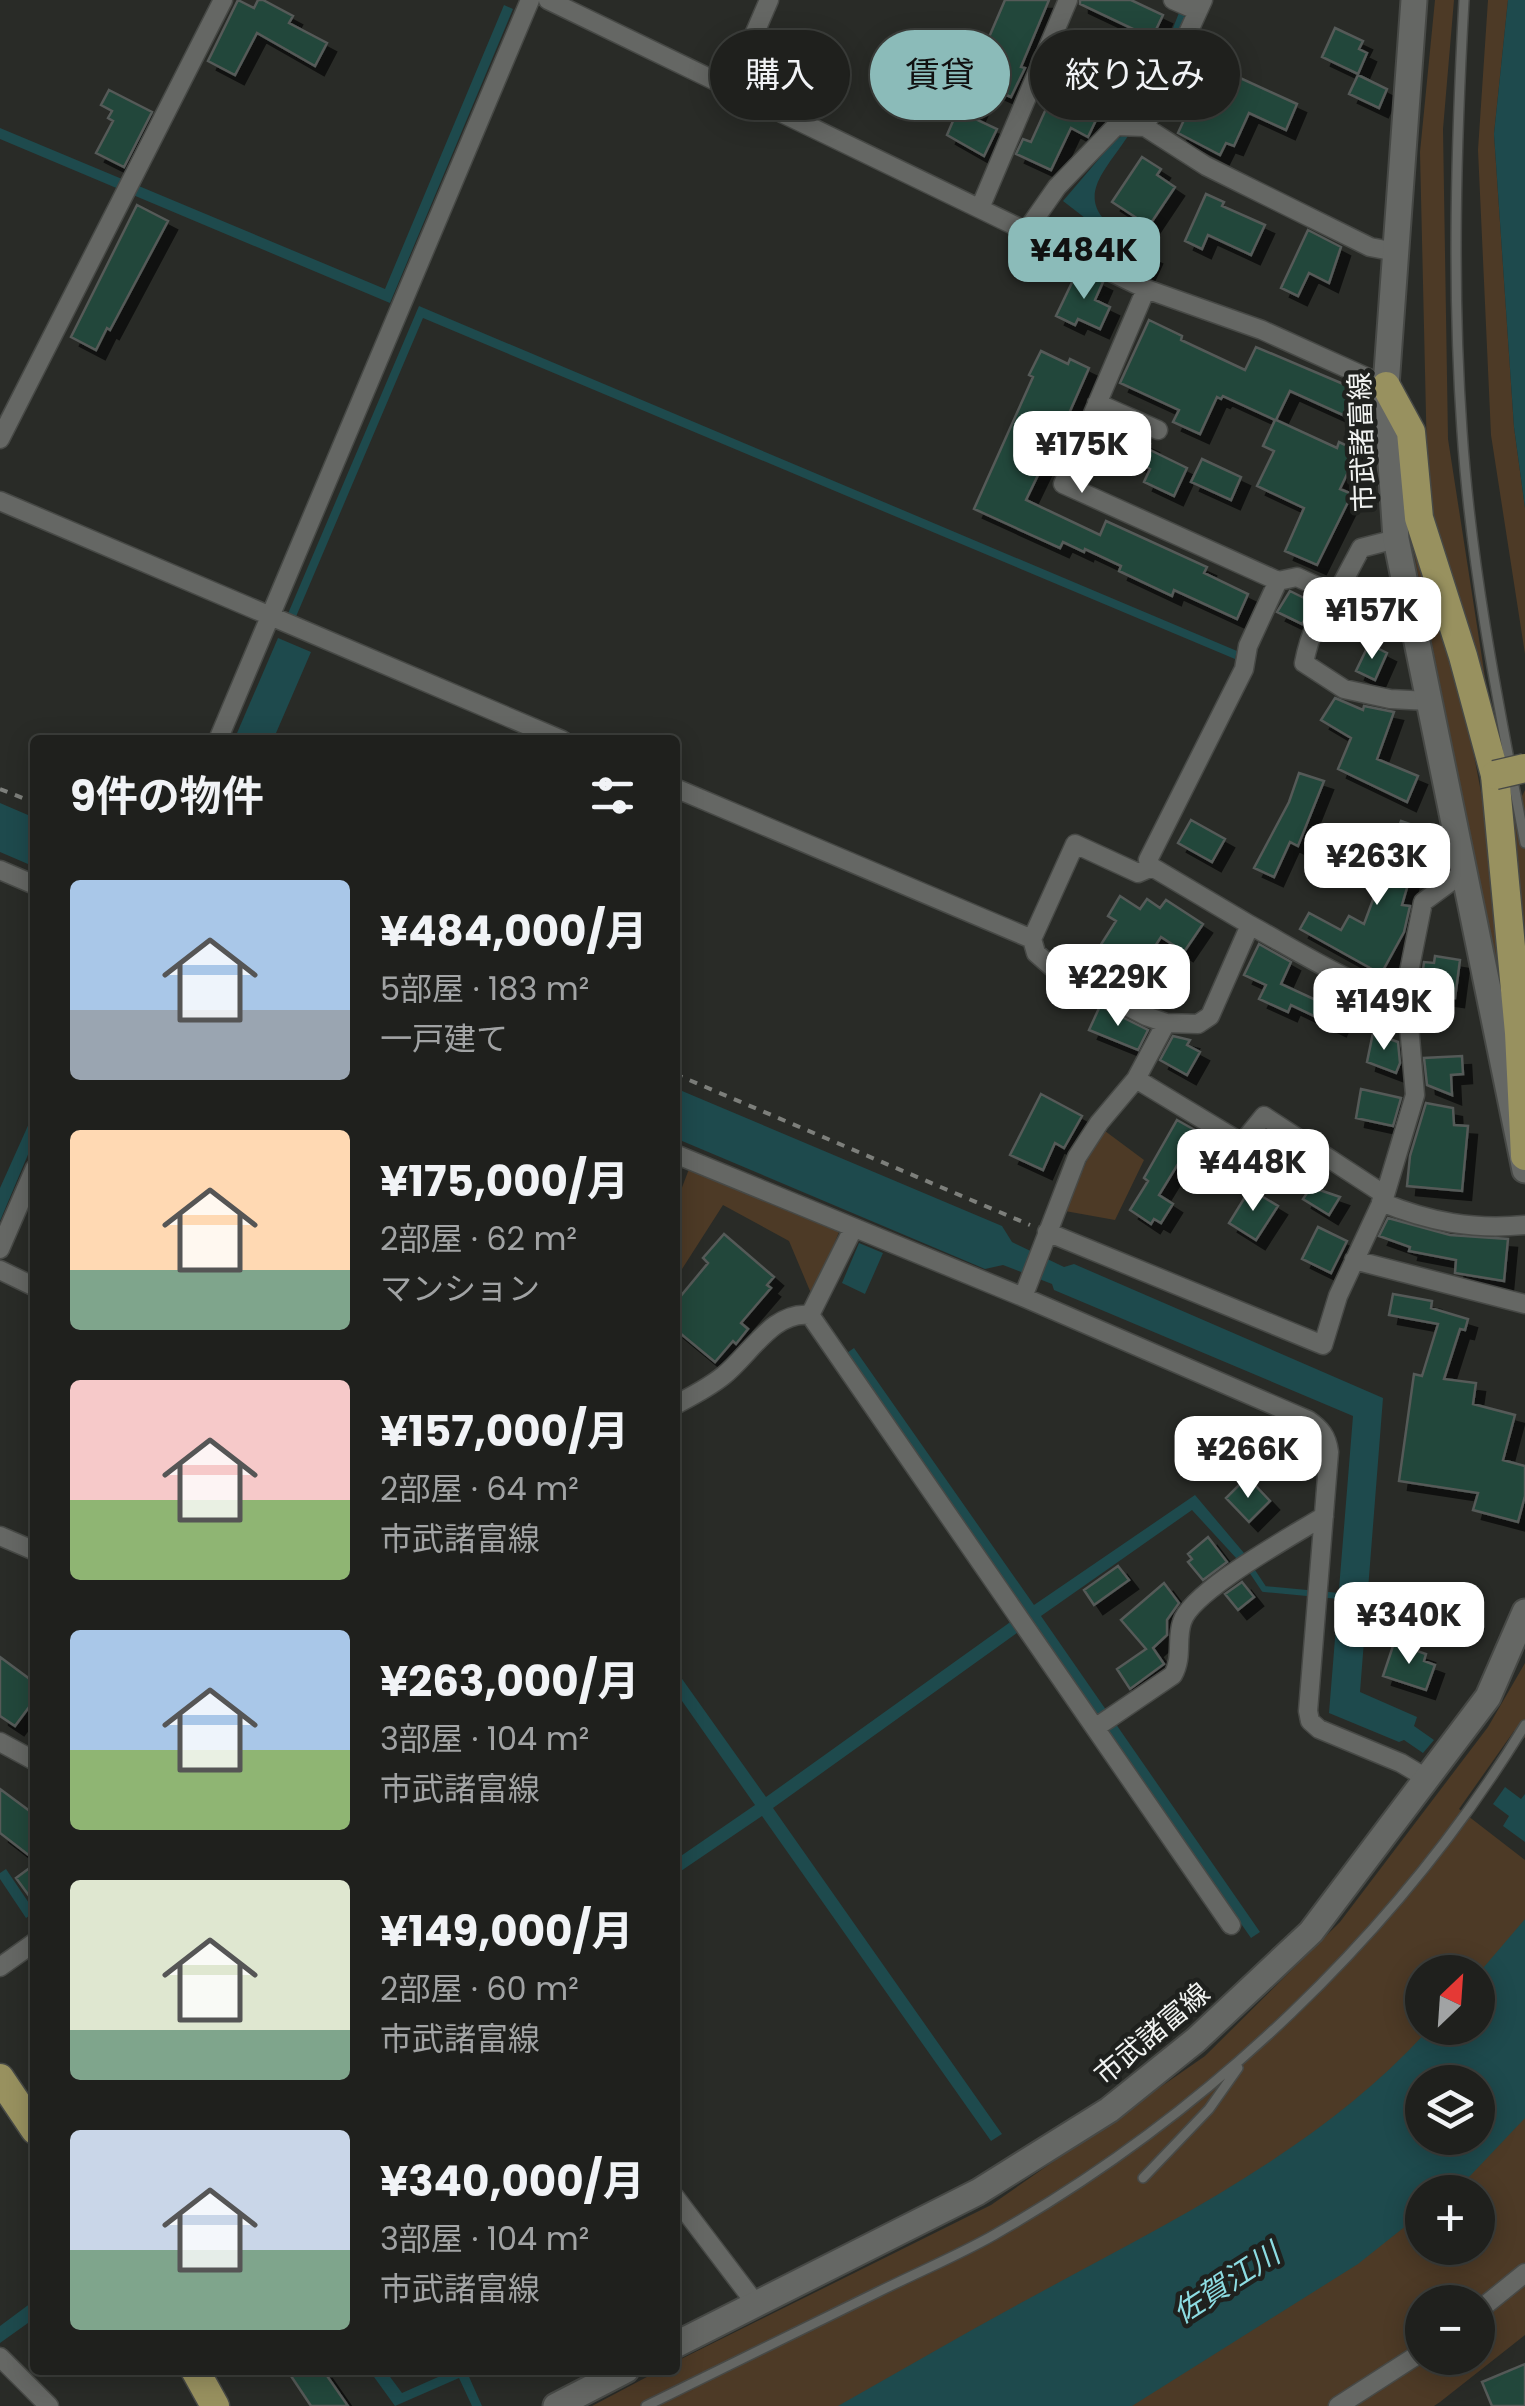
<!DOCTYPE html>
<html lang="ja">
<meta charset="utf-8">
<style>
body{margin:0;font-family:Poppins,"Noto Sans JP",sans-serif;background:#272826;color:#f1f3f6;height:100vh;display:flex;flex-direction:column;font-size:38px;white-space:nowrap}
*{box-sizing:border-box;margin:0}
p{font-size:32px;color:#a1a3a4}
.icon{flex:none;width:55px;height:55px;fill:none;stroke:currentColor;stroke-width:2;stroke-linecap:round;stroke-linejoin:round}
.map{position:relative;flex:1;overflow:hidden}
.drawer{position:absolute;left:30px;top:735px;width:650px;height:1640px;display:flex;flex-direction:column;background:#1f201d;border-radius:10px;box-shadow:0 5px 25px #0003,0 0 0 2px #3c3e3b}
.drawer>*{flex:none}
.hud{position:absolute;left:710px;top:30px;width:665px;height:90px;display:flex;gap:20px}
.needle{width:65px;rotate:25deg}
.tools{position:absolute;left:1405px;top:1955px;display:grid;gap:20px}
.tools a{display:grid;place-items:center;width:90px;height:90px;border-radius:50%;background:#1f201d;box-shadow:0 5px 25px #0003,0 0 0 2px #3c3e3b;font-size:50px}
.price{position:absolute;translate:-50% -85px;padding:0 22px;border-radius:20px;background:#fff;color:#222;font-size:32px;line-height:65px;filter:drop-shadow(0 2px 5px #0008)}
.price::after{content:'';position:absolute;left:50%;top:60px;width:30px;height:22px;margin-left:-15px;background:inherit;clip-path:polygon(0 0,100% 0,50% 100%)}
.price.current{background:#8bbbb9;color:#111}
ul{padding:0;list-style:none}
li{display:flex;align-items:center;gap:30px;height:250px;padding:0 40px}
li span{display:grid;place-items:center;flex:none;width:280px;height:200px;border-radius:10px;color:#555}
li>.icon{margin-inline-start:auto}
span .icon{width:120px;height:120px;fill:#fffc;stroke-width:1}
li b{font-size:42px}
h2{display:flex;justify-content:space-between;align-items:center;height:120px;padding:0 40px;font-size:42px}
.chip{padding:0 35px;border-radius:45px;background:#1f201d;box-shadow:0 5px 25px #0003,0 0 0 2px #3c3e3b;font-size:35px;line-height:90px}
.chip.current{background:#8bbbb9;color:#111}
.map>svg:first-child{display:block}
.green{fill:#4d3a26;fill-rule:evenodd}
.water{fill:#1e4a4d;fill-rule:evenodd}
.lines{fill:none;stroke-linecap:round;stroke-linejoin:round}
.stream{stroke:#1e4a4d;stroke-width:6}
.building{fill:#23473a;stroke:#555a58;stroke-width:2.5;filter:url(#shadow)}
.service-casing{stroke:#474946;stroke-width:12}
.minor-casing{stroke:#474946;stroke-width:21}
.secondary-casing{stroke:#474946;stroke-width:29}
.primary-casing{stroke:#474946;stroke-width:31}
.path{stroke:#7d7f7b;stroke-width:4;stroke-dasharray:8 8;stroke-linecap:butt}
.service{stroke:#656764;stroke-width:9}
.minor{stroke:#656764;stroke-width:18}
.secondary{stroke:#656764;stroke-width:25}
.primary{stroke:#98915f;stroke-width:28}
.primary-bridge-casing{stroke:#474946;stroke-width:31;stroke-linecap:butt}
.primary-bridge{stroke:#98915f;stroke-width:28}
.labels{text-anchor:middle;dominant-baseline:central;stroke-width:9;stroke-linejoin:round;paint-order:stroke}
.street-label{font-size:28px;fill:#f1f3f1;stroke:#1f211e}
.water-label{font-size:30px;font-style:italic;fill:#8ddce2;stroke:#1f211e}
</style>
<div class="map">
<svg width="1525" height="2406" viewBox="0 0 1525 2406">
<defs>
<filter id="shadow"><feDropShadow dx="9" dy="9" stdDeviation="0" flood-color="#0009"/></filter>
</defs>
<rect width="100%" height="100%" fill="#292b27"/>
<path class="green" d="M1435,0H1454L1443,129L1448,439L1493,729L1428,503L1420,152Z
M1488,0H1508L1494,134L1514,427L1525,508V654L1491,435L1478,150Z
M1412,544L1463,698L1494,860L1505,1008Z
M1525,790V979L1510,820Z
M1101,1128L1144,1160L1115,1220L1065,1211Z
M689,1169L839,1232L813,1298L789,1241L723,1205L675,1280V1206Z
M1525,1663V1738L1514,1731L1459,1809L1525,1860V1953L1478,2009V1972H1422V2028H1462L1291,2188L885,2406H592L660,2370H675V2362L991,2205L1205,2056L1340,1922L1488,1727Z
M1525,2087V2335L1440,2402L1434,2406H1096L1478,2138ZM1422,2192H1478V2248H1422ZM1422,2302H1478V2358H1422Z"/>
<path class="water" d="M1184,0H1192L1144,110L1140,112Z
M1508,0H1525V508L1514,427L1494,134Z
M504,5L513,9L390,303L0,139V128L385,289Z
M1122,136H1128C1103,174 1071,200 1121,234L1098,228L1063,201L1115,140Z
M419,306L1237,651L1235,659L423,318L295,619L287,616Z
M278,638L311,652L273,740H234Z
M0,803L35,818V867L0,852Z
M675,1088L1002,1226L1012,1242L1064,1267L1074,1264L1383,1398L1360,1692L1417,1717L1414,1726L1434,1740L1423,1753L1404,1740L1399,1742L1329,1713L1353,1416L1054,1290L1052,1284L1003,1265L985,1269L675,1138Z
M35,1110V1138L0,1221V1188Z
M859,1243L883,1253L865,1294L842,1283Z
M854,1348L1034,1605L1195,1495L1244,1553L1237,1559L1192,1510L1041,1616L1260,1932L1251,1938L1031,1623L773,1808L1002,2134L991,2141L762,1816L675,1875V1860L755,1805L675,1691V1669L766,1797L1023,1613L844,1355Z
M1505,1787L1521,1799L1525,1794V1842L1503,1826L1509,1816L1493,1804Z
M6,1869L35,1912L26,1918L0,1879V1873Z
M1525,1919V2118L1470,2176L1449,2192H1422V2213L1358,2264L1132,2406H838C902,2370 965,2333 1030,2298C1171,2221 1320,2150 1430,2028H1478V1974ZM1422,2082H1478V2138H1422Z
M35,2300V2318L0,2343V2326Z
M369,2370H385L402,2393L454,2370H466L482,2406H472L459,2378L395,2406Z"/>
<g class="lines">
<path class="stream" d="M1248,1565L1264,1589L1339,1596"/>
</g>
<path class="building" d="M238,0L254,8L258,0H263L293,16L289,23L327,43L315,66L257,33L235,75L208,61Z
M1005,0H1049L1021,67L1025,68L1011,97L988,87L973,118L997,129L984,156L947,135Z
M1080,0H1131L1163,15L1152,38L1080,4Z
M1335,28L1363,41L1359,49L1367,53L1358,74L1322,57Z
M1085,42L1138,67L1128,89L1114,82L1088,137L1071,128L1051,170L1016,154L1023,139L1031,142L1050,100L1041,96L1048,79L1064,87Z
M1189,62L1237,80L1238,77L1297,104L1286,130L1249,113L1234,146L1226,143L1220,155L1178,133L1195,96L1178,85Z
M1358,75L1387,89L1379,108L1349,94Z
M109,90L152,112L124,167L96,153L113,121L108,118L112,111L101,105Z
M1142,157L1161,169L1157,175L1175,187L1149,226L1112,202Z
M1206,194L1224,202L1222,206L1265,225L1251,255L1208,235L1202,249L1185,241Z
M137,205L168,221L110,330L107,328L96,350L71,337Z
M1308,230L1341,247L1329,283L1309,273L1298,296L1281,288Z
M1111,236L1153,255L1145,272L1103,253Z
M1078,270L1103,282L1095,300L1110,307L1100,329L1078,319L1075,325L1056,316Z
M1149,320L1182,336L1181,340L1245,370L1256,347L1355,389L1343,415L1290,391L1276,420L1337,448L1339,442L1358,451L1340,489L1352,494L1317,565L1285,551L1304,508L1257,486L1274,451L1263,446L1275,420L1223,396L1221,399L1217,397L1200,434L1173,422L1179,410L1120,383Z
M1041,351L1068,364L1070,359L1089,368L1056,443L1054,442L1026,500L1100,535L1106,521L1207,567L1204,573L1248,594L1237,619L1174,590L1172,596L1119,571L1121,566L1085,549L1084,552L1063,542L1060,548L974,509L1033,377L1029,375Z
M1107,424L1150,444L1148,449L1187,468L1174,496L1144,482L1150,469L1122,455L1119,461L1094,450Z
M1202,459L1241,477L1231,500L1191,482Z
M1290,591L1314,603L1302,624L1277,612Z
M1348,600L1375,613L1366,632L1334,618Z
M1369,644L1387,653L1375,680L1356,671Z
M1335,698L1363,710L1364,706L1394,712L1377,759L1418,776L1407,802L1338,769L1351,738L1321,720Z
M1299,773L1324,781L1298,846L1290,842L1274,877L1254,868L1289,802Z
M1191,820L1225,839L1212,862L1178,843Z
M1401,821L1424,829L1402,905L1410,906L1404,932L1381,974L1300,929L1309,913L1341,930L1349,916L1364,924L1377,889L1364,885L1372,861L1386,865Z
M1120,896L1140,909L1147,899L1160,908L1166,900L1203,924L1184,952L1161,937L1137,974L1134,972L1130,977L1095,954L1116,921L1108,916Z
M1259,944L1291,962L1281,984L1318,1001L1326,983L1352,995L1337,1027L1291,1005L1288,1012L1259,999L1266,985L1244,975Z
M1435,956L1460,960L1455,998L1420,993L1424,962L1434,963Z
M1100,1006L1148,1030L1138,1050L1089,1030Z
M1373,1033L1398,1042L1400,1063L1396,1073L1367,1062Z
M1173,1036L1190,1040L1187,1045L1200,1052L1187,1075L1160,1060Z
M1462,1056L1463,1074L1451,1075L1452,1095L1427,1085L1424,1058Z
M1361,1089L1401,1098L1393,1126L1356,1118Z
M1041,1094L1082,1116L1064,1148L1055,1143L1043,1170L1010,1155Z
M1426,1103L1453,1108L1454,1125L1468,1126L1462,1191L1407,1186L1410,1156Z
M1177,1120L1230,1150L1215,1174L1187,1156L1184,1161L1181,1159L1159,1195L1173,1204L1161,1223L1154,1219L1151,1224L1130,1210L1148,1181L1144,1178Z
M1267,1133L1283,1144L1262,1177L1240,1163Z
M1311,1187L1340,1197L1329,1215L1303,1199Z
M1250,1189L1278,1206L1256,1240L1229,1223Z
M1388,1218L1450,1235L1508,1239L1504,1281L1455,1273L1456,1260L1409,1251L1410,1247L1379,1236Z
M1318,1227L1347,1241L1331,1273L1302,1259Z
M724,1234L774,1277L767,1285L771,1288L741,1323L748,1329L736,1344L733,1341L715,1362L675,1329V1303L708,1263L703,1258Z
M1393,1294L1432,1301L1431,1308L1468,1319L1465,1330L1460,1329L1444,1379L1476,1383L1473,1404L1515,1415L1503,1460L1525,1466V1496L1518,1522L1473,1510L1478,1493L1399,1481L1414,1374L1422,1376L1438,1324L1389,1315Z
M1253,1483L1270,1501L1249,1522L1226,1498L1240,1484L1245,1490Z
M1208,1537L1227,1562L1203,1580L1188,1562L1192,1559L1188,1554Z
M1118,1566L1129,1580L1094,1605L1084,1590Z
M1242,1582L1254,1597L1238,1610L1225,1594Z
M1164,1583L1179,1603L1167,1620V1635L1153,1648L1164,1664L1130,1689L1117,1669L1146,1649L1121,1620Z
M1394,1643L1426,1654L1424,1661L1435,1665L1426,1690L1383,1676Z
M0,1657L35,1683V1699L15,1726L0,1716Z
M0,1789L35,1815V1860L0,1833Z
M35,1864V1904L16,1878Z
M1525,2364V2406H1492L1482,2382Z
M287,2370H323L348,2406H311Z"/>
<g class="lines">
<defs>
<path id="service" d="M1464,0C1456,144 1452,288 1462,431C1471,569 1499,708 1525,843
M1143,2178L1209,2109L1238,2068
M646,2406C723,2368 801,2330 878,2292C916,2273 957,2256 994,2235C1207,2114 1397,1934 1525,1725"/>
<path id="minor" d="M548,0L1146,289L1262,330L1386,386
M1173,0L1198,11
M731,88L769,0
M1145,127L1203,0
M980,208L1068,0
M1027,230L1057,187L1116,126L1145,127L1206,166L1370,247L1396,252
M1146,289L1063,484L1278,581L1297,577L1336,595L1361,548L1396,539
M1097,403L1158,430
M0,439L223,0
M0,501L562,740
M1336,595C1318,614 1309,637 1304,663L1344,689L1390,699L1429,701
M218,740L530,0
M675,788L1032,939
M1152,867L1148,860L1244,669L1248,646L1278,581
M0,870L35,885
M1250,925L1152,867L1138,873L1075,844L1032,939L1036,953L1052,967L1146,1016L1166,1023L1198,1024L1210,1016L1250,925C1301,953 1351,985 1407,1002L1409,972L1423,902L1464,872
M1136,1079L1242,1143L1264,1116L1385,1195
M675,1154L1023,1297L1308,1420C1321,1429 1327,1436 1329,1452L1308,1711L1310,1721L1319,1729L1401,1763L1428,1779
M1381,1202C1430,1222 1473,1230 1525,1225
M1047,1232L1323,1345L1338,1296L1385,1195L1415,1095L1407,1002
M0,1249L35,1168
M1354,1260L1525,1304
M0,1270L35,1287
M1023,1297L1077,1157L1099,1123L1136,1079L1166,1023
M810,1315L1231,1925
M810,1315L853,1229
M675,1405C692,1396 708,1388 723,1376C749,1356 773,1310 810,1315
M0,1536L35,1551
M1095,1728L1173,1675C1183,1657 1176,1640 1182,1622C1191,1591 1294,1535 1324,1516
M0,1742L35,1761
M0,1967L35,1942
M675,2197L756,2304
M1478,2311L1525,2273
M0,2357L49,2406
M1338,2406L1422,2352"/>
<path id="secondary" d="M1414,0L1386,386L1396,539L1525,1170
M675,2345L978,2192L1109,2110L1196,2040L1311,1932L1488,1697L1525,1612
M556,2406L626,2370"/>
<path id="primary" d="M1386,386L1411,432L1419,518L1463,656L1495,775L1519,1033L1525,1156
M0,2078L35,2130
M195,2370L215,2406"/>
</defs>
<use href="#service" class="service-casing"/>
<use href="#minor" class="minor-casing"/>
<use href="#secondary" class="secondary-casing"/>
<use href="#primary" class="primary-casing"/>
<path class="path" d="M0,789L35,803
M675,1074L1030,1225"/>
<use href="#service" class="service"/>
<use href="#minor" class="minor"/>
<use href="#secondary" class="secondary"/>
<use href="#primary" class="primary"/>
<defs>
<path id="primary-bridge" d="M1495,775L1525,768"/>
</defs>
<use href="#primary-bridge" class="primary-bridge-casing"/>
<use href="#primary-bridge" class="primary-bridge"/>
</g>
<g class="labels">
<g class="street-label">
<text transform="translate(1362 442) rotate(-92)">市武諸富線</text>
<text transform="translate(1152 2034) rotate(-40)">市武諸富線</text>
</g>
<g class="water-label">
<text transform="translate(1226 2283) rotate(-33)">佐賀江川</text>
</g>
</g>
</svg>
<div class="tools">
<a><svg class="needle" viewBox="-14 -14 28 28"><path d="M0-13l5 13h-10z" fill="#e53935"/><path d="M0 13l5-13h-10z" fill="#a1a3a4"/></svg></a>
<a><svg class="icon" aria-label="layers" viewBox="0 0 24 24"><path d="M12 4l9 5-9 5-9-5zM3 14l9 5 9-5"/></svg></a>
<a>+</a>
<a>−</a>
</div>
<b class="price current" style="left:1084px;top:302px">¥484K</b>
<b class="price" style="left:1082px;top:496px">¥175K</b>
<b class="price" style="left:1372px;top:662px">¥157K</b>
<b class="price" style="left:1377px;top:908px">¥263K</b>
<b class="price" style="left:1118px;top:1029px">¥229K</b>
<b class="price" style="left:1384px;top:1053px">¥149K</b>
<b class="price" style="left:1253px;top:1214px">¥448K</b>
<b class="price" style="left:1248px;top:1501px">¥266K</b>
<b class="price" style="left:1409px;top:1667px">¥340K</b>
<div class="hud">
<a class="chip">購入</a>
<a class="chip current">賃貸</a>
<a class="chip">絞り込み</a>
</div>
<section class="drawer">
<h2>9件の物件<svg class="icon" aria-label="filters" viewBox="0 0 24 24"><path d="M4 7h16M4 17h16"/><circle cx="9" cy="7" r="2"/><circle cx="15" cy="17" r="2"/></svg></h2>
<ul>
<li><span style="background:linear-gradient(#a9c7e8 65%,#9aa5b1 0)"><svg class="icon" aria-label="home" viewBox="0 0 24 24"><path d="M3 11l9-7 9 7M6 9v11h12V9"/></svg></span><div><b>¥484,000/月</b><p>5部屋 · 183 m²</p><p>一戸建て</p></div></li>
<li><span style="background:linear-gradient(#ffd9b3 70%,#7fa58c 0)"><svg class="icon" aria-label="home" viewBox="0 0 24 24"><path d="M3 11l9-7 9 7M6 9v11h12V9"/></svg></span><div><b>¥175,000/月</b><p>2部屋 · 62 m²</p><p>マンション</p></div></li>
<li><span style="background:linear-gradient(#f6c9c9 60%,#8fb573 0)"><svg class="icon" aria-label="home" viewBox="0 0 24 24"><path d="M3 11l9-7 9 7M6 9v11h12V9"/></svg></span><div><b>¥157,000/月</b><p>2部屋 · 64 m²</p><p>市武諸富線</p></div></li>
<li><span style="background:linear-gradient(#a9c7e8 60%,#8fb573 0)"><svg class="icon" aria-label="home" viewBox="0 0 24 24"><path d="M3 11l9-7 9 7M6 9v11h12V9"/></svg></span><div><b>¥263,000/月</b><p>3部屋 · 104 m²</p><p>市武諸富線</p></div></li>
<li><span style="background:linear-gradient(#dfe7d0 75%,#7fa58c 0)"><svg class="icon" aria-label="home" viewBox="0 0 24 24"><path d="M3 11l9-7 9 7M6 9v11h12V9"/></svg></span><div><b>¥149,000/月</b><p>2部屋 · 60 m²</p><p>市武諸富線</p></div></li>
<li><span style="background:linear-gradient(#c9d6e8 60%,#7fa58c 0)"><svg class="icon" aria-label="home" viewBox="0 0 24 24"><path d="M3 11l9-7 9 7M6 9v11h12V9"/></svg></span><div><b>¥340,000/月</b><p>3部屋 · 104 m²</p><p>市武諸富線</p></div></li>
</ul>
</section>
</div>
